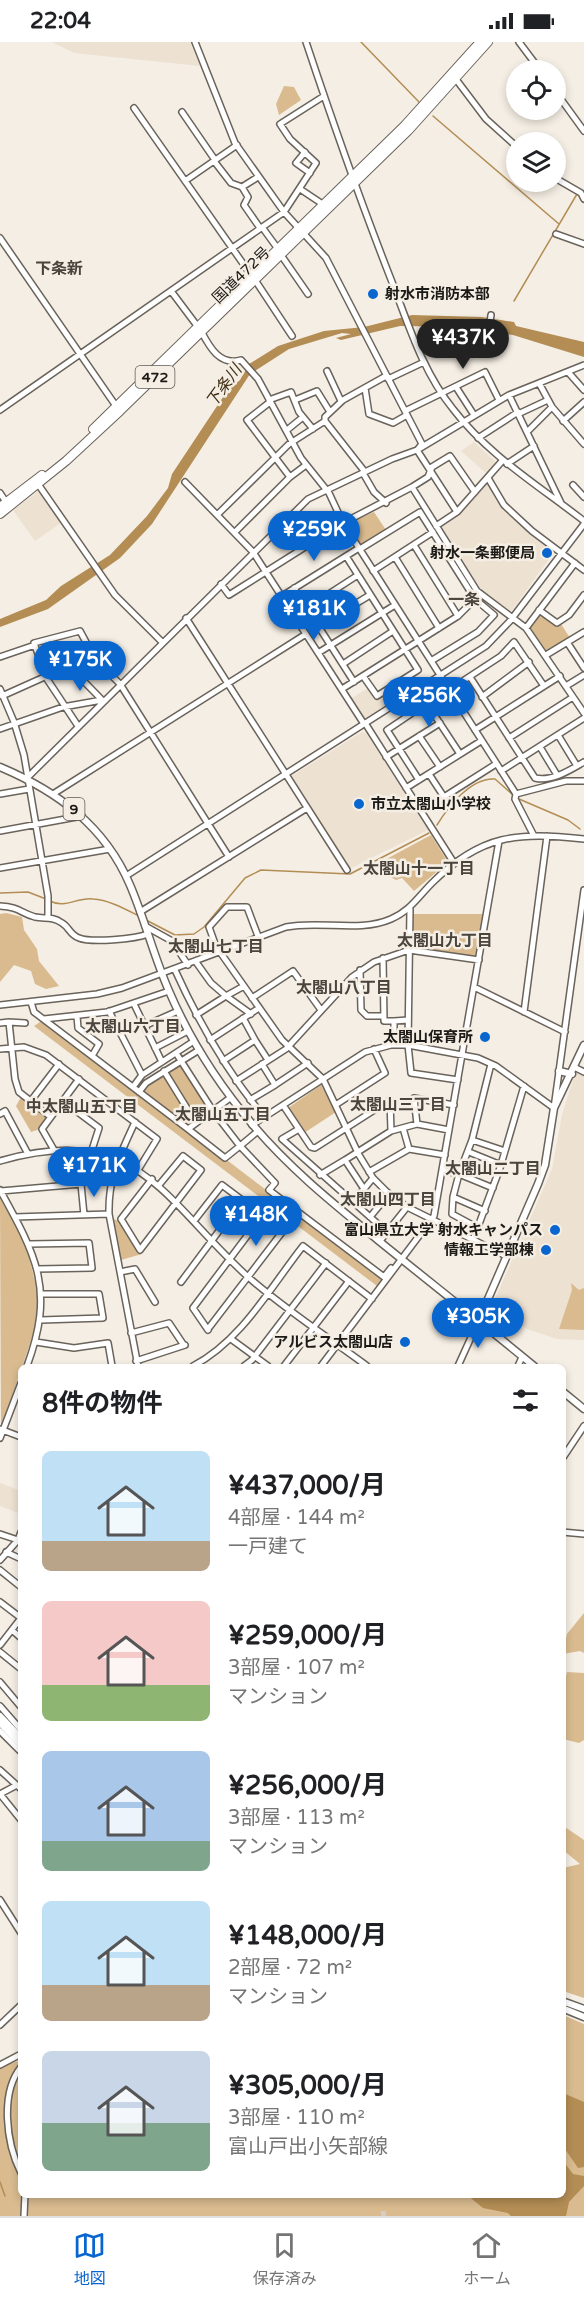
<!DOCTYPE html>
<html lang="ja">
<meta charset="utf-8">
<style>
body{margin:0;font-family:"Varela Round","Noto Sans JP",sans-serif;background:#f6f6f6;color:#202124;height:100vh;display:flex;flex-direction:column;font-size:22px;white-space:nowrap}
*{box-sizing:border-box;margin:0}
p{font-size:20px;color:#757577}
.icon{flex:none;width:33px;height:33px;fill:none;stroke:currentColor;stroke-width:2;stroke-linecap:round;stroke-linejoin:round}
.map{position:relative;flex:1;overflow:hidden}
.side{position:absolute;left:18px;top:1322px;width:548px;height:834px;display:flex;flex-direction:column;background:#fff;border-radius:9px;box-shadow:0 3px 9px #0003}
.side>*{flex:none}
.fabs{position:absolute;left:506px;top:18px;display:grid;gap:12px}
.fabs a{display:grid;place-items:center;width:60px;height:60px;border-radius:50%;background:#fff;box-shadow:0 3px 9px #0003;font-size:30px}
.price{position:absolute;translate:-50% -51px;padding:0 14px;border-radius:21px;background:#0a66cf;color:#fff;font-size:20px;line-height:39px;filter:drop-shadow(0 2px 3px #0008)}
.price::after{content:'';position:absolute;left:50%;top:36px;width:18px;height:14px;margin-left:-9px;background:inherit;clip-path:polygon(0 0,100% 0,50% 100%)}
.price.selected{background:#222;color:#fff}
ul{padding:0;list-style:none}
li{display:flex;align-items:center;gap:18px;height:150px;padding:0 24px}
li span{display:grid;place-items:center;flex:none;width:168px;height:120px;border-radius:9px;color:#555}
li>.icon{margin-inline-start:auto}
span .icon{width:72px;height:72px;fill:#fffc;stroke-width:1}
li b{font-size:26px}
h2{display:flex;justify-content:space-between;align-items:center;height:72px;padding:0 24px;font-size:26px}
.status{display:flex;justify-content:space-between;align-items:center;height:42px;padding:0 30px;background:#fff;direction:ltr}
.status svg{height:16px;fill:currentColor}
.dock{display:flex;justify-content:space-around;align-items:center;height:84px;border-top:2px solid #e0e0e0;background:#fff;font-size:16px;color:#757577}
.dock a{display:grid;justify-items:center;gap:3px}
.dock .selected{color:#0a66cf}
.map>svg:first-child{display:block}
.built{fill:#ede1d1}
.green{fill:#d9bb8f}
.water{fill:#b38d54}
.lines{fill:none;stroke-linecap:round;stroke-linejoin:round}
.stream{stroke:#b38d54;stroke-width:1.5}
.minor-tunnel{stroke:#d4cec5;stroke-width:5;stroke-dasharray:5 2.5;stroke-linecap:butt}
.minor-casing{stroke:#69635b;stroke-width:8}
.major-casing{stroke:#69635b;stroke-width:9}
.highway-casing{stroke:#69635b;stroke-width:10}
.minor{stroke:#fff;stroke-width:5}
.major{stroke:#fff;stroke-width:6}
.highway{stroke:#fff;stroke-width:8}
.poi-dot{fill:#0a66cf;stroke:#f5eee4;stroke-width:2}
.labels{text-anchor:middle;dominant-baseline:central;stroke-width:5;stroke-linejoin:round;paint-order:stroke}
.shield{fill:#f5eee4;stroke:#5d5a54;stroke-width:1.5}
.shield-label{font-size:14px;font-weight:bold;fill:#1c1a16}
.street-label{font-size:15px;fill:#1c1a16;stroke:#f5eee4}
.poi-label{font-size:15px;font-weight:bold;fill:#1c1a16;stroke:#f5eee4;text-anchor:end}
.neighbourhood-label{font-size:16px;font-weight:bold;fill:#49443c;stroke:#f5eee4}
.water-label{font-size:16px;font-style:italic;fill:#3f2e14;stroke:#f5eee4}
</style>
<div class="status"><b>22:04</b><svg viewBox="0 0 49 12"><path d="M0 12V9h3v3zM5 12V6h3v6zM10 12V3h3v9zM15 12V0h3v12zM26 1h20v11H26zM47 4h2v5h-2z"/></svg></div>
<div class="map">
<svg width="584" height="2174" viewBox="0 0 584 2174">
<rect width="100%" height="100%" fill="#f5eee4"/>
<path class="built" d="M52,0H190L200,24L74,11Z
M474,400L497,421L487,432L461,409Z
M485,442H488L502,465L555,509L510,571L482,549L441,487V483L460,471Z
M40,448L62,480L35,499L13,468Z
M368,646L375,657L382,653L387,662L366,676L361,674L350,657Z
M362,690L366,691L428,788L349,827L290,735Z
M576,1028L584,1031V1298L557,1297L527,1287L498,1266L501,1260L495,1257L552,1127L562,1073Z
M0,1441L21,1449V1472L0,1464Z"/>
<path class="green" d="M284,44L294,45L301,58L279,73L276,62Z
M374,470L386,488L362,504L349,481Z
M538,572L557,584L561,582L570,596L549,609H546L529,584Z
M431,793L446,817V822L414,849L402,836L396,838L387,833L379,821Z
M6,871L22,875L24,888L37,907L39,919L59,944L46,947L35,942L31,929L14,923L0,940V872Z
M412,872H484L477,916L412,904Z
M43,978L383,1237L377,1244L34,984Z
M180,1022L209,1067L199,1076H195L168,1032V1029Z
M164,1033L192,1078L189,1083L143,1051L148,1042Z
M321,1043L336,1070L304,1091L288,1066Z
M21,1055L48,1075L40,1087L31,1090L16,1064Z
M0,1156L26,1202L38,1252V1278L1,1387Z
M113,1177L120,1179L142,1212L121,1218Z
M571,1241L579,1248L584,1246V1288L559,1287L572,1248Z
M584,1571V1611L580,1609L563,1612L567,1592Z
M567,1630L584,1631V1698L579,1701L563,1697V1646Z
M562,1783L584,1798V1956L563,1949V1826L580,1822L563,1808Z
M563,1973L584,1982V2174H0V2025L21,2018V2152H562Z"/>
<path class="water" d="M412,273L481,275L514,280L516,284L584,300V315L513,293L467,285L400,284L341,298L336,296L351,292L342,291L289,307L250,332L152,482L120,516L48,567L0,585V577L46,558L61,544L110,513L147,474L168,446L172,432L227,349L240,338L249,322L278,304L324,289L364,285Z
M563,2051L584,2060V2125L578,2126L563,2104Z
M563,2119L573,2132L584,2134V2144L569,2160L566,2174H511L508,2171L483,2166L467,2153L562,2152Z"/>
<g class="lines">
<path class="stream" d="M361,0L419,60
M433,74L559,182
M514,259L577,152
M519,757L568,778L580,787
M437,783C448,765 471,735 495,737L512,752
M0,851L28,850L46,857
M50,859C65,867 77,855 93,857C109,858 125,867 139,874
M146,878L175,893L194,892L204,885L245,836L261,828L350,832L429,791
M0,2140L5,2154"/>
<path class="minor-tunnel" d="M383,2169L384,2174"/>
<defs>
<path id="minor" d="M195,0L235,101L284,170L326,216L422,402L418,407
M306,0C333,81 361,161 392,240C409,284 423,330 453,367C488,413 539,444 584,479
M519,0L540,28
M455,36L486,77L516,104
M555,49L584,89
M134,66L251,233
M182,70L215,118
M305,110L296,121L310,131
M214,119L231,141L242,145L248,155L244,163L260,186
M555,136L581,151L584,157
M185,139L237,103
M242,145L258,135
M300,147L324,163
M262,185L278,207
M556,192L584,202
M0,196L116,364
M281,213L308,252
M255,238L292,294
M171,249L198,285
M201,289C210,306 220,324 241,318L258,337L301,416L329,451L343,481L516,752L515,757L533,792
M488,294L491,273
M327,329L341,359
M568,330L584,348
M388,337L424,320
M539,341L552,365L584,402
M456,345L474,373
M365,346L369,372L393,381L407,373
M509,353L561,461
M269,358L291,350L299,370L313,387
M295,358L317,349L330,370
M270,360L247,378L290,435
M0,368L284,170L316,121L290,97L280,82L324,54
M405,369L485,330L499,358
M518,372L548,358
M325,379L365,430
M563,379L584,360
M287,388L303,375
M527,390L552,365
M478,396L518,370
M417,408L457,470
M507,422L534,404
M363,431L374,450L386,461
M488,436L504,463L532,489L584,528
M185,440L253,510L364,682
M38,442L115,553L162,600
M573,443L584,455
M412,445L477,549L526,586L584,671
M0,451L6,460
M217,473L289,402L325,379V375L343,358L386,334
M436,484L457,470L503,418
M235,490L290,435L306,423
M414,503L458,574
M360,507L420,470L475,557L494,573L478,590L431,619
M346,514L418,628L377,654L363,634
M395,515L439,586
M373,529L433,490
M221,542L229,553L343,481L412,445L428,435L432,425L450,414L475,450
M294,546L354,640
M282,554L359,506
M307,566L358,533
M539,568L557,581L569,573L584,553
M186,576L347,828
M319,584L370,553
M526,586L575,521
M567,600L584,626
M318,611L395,563
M546,613L584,590
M0,615L35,603
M343,622L393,589
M75,628L96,618
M470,635L535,736C552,740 570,728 584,720
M566,644L584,633
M0,647L14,680L24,713L48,854V874
M342,647L458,574L475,557
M418,648L460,712
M449,648L501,614L514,600L544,644
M2,654L69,624L103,659
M482,655L529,620
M365,681L454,821
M78,684L47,637L34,601L80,589L95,617L120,642L229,815
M0,687L63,665L102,658
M475,688L560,634
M558,693L577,724
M419,694L440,725
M509,696L573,655
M540,705L557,733
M386,715L440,681
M501,729L584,676
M429,732L444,755L496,722
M27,736L308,457L392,417L417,408L509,353L584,323
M419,738L387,688L427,661
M406,746L481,699
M0,752L29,747
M53,752L306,592
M516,752L566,739H584
M0,789L82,774
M0,826L110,807
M126,834L486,604L510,579L584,482
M0,864C20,865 20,871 35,875C45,877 52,874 62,881C69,885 70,893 79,896C92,901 135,897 148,892
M410,867L408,1003L411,1031L458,1038
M140,870L307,766
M145,884L172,899L188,923
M218,910L209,885L227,865H247L258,894
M220,910L282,998L323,1037L359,1113L373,1136L387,1150L407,1165L506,1214
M383,916L384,979H394
M196,920L211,941L226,954L244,944
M175,928C199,981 227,1030 264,1075
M360,928L361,968L367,974H383
M474,945L565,990
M252,956L293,929L321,968
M31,960L34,970L188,1087
M134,962L162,1020
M0,963L97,952L122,946L286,885C320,878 359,891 391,877C410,869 418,855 432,841C481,792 518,790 584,797
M109,969L142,1033
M524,970L547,794
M196,973L226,954L251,972
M77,974L78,986L99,1002L92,1014
M44,977L107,970L169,949
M9,980L25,981
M0,981L9,980L15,1037L19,1050L51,1075
M144,984L178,969
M210,998L259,966
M255,998L268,1018
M394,999V979L408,978
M155,1006L188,989
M0,1007L24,1005L46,1013L157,1097L138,1128
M176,1011L213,1069L240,1104L225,1116L188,1087L230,1056
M223,1019L255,998L243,976
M491,1022L472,1098L505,1109
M574,1025L584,1030
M164,1029L196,1081
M236,1039L286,1007L352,935L374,920L409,908L479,918
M275,1043L308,1021
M133,1045L142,1033L194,999
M139,1050L146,1041L199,1008
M250,1058L275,1043L262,1022
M390,1058L391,1089L417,1082
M63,1059L99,1086L81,1142L84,1173
M30,1060L59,1022
M337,1062L385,1031L374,1007
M283,1063L311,1105L315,1106L390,1058
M0,1072L5,1069L28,1112
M135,1080C120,1113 108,1135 109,1172L138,1324
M252,1083L365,1010L391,1003H408L478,1016L496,1024L554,1066L584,848
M403,1086L409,1107
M299,1087L282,1097L387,1190
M449,1088L417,1082L414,1056L454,1063
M258,1089L240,1104L275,1141L269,1148L384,1235L391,1226
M472,1098L459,1132L493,1146
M54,1108L42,1087L79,1037
M469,1110L501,1123
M0,1119C138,1080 161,1155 247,1234C284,1267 328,1295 367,1324
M442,1128L459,1132L453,1155L485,1169
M369,1130L409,1107L445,1113
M320,1133L345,1118
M373,1136L364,1147L345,1118L391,1089
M152,1137L121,1177L140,1208L201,1128L183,1114L159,1143
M0,1148C37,1215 55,1248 27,1324
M1,1149L81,1142
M453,1155L452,1172L478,1186
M352,1160L364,1147
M15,1175L109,1172
M370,1175L389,1152
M473,1198L500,1126L524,1044
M380,1199L407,1165
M29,1202L89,1201L92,1226L37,1227
M120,1230L135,1227L155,1260
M181,1240L242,1158L222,1143L194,1179
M41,1278L103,1276L99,1252H42
M208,1288L193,1266L262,1174L283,1189L208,1287
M131,1291L169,1281L183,1302
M231,1297L268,1324
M36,1300L74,1306L108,1301L112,1324
M136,1319L185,1303
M193,1324C241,1299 270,1246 303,1204L372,1257
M244,1324L252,1318L326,1221
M284,1324L349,1239
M321,1324L434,1174L499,799
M458,1324L478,1280
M518,1324L522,1315
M0,1387L21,1395
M0,1396L21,1341
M562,1417L584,1384
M562,1490L584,1492
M0,1492L18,1498
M6,1510L21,1517
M0,1518L18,1498L21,1490
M0,1528L21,1545
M0,1560L21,1576
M12,1588L21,1596
M0,1603L21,1576
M0,1610L21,1627
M0,1640L21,1665
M0,1664L21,1688
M0,1689L21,1710
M0,1728L21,1747
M0,1752L21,1778
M0,1752L17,1743
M0,1858L21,1891
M0,1983L21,1963
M0,2023L21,2012
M21,2025C0,2051 6,2101 21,2131
M24,2174L25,2152"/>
<path id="major" d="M0,725C57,749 105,784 130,843C145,878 154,915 169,949C190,998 219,1043 253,1083C290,1127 334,1162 379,1199C431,1241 483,1282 534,1324
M559,1029L572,1032
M478,1280L538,1142L545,1123L554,1066L584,1003
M562,1349L584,1367
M0,1674L21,1696
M0,1681L21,1703
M562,1959L584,1967
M562,1966L584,1975"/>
<path id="highway" d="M93,387L405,83L480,0
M0,465L42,433
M0,472L66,419L120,369L408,89L488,0"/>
</defs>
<use href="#minor" class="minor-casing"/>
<use href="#major" class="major-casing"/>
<use href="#highway" class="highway-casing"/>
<use href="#minor" class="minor"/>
<use href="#major" class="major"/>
<use href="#highway" class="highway"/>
</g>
<g class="poi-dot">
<circle cx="373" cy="252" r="6"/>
<circle cx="547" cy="511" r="6"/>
<circle cx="359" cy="762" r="6"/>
<circle cx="485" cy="995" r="6"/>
<circle cx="555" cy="1188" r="6"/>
<circle cx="546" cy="1208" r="6"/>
<circle cx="405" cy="1300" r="6"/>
</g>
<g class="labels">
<g class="shield">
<rect x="135.5" y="324" width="39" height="22" rx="4.5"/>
<rect x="63.5" y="756" width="21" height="22" rx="4.5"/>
</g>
<g class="shield-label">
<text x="155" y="335">472</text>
<text x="74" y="767">9</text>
</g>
<g class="street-label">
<text transform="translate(241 233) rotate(-44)">国道472号</text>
</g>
<g class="poi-label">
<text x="385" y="252" text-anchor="start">射水市消防本部</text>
<text x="535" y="511">射水一条郵便局</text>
<text x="371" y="762" text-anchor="start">市立太閤山小学校</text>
<text x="473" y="995">太閤山保育所</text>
<text x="543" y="1188">富山県立大学 射水キャンパス</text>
<text x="534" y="1208">情報工学部棟</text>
<text x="393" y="1300">アルビス太閤山店</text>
</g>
<g class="neighbourhood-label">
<text x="59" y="227">下条新</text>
<text x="464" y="558">一条</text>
<text x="419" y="827">太閤山十一丁目</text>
<text x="445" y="899">太閤山九丁目</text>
<text x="216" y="905">太閤山七丁目</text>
<text x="344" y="946">太閤山八丁目</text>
<text x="133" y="985">太閤山六丁目</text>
<text x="398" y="1063">太閤山三丁目</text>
<text x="82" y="1065">中太閤山五丁目</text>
<text x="223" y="1073">太閤山五丁目</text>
<text x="493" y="1127">太閤山二丁目</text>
<text x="388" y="1158">太閤山四丁目</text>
</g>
<g class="water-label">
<text transform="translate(224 344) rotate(-54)">下条川</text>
</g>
</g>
</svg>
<div class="fabs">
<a><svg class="icon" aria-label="locate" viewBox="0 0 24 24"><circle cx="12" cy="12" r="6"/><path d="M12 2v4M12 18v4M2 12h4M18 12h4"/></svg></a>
<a><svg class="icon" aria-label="layers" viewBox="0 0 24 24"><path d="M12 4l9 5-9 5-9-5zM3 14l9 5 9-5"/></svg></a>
</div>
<b class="price selected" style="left:463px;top:328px">¥437K</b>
<b class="price" style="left:314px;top:520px">¥259K</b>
<b class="price" style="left:314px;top:599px">¥181K</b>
<b class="price" style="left:80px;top:650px">¥175K</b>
<b class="price" style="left:429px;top:686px">¥256K</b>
<b class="price" style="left:94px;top:1156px">¥171K</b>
<b class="price" style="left:256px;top:1205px">¥148K</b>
<b class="price" style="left:478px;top:1307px">¥305K</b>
<section class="side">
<h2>8件の物件<svg class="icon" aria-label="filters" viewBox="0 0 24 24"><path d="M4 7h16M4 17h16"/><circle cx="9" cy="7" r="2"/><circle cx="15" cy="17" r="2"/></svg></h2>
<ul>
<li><span style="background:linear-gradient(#bfe0f5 75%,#b9a48a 0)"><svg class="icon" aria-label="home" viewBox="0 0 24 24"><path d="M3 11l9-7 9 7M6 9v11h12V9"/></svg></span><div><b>¥437,000/月</b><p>4部屋 · 144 m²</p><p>一戸建て</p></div></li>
<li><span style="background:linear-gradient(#f6c9c9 70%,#8fb573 0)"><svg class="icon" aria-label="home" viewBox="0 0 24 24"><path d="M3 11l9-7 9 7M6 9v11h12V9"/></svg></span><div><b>¥259,000/月</b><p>3部屋 · 107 m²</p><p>マンション</p></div></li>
<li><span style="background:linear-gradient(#a9c7e8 75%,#7fa58c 0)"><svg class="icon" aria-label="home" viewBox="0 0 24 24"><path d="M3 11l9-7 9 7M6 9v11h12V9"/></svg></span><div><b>¥256,000/月</b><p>3部屋 · 113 m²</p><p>マンション</p></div></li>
<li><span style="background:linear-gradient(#bfe0f5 70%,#b9a48a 0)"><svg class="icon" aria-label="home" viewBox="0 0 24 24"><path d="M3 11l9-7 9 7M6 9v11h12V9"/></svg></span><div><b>¥148,000/月</b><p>2部屋 · 72 m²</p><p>マンション</p></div></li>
<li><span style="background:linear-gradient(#c9d6e8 60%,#7fa58c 0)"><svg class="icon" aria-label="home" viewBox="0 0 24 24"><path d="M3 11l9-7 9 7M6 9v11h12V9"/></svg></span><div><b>¥305,000/月</b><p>3部屋 · 110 m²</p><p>富山戸出小矢部線</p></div></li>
</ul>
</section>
</div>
<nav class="dock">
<a class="selected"><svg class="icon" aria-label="map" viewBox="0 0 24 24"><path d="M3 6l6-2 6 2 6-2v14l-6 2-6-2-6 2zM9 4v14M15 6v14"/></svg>地図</a>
<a><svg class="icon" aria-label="saved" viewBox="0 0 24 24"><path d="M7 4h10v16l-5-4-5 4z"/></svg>保存済み</a>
<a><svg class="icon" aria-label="home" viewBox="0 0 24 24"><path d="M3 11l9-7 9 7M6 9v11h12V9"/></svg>ホーム</a>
</nav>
